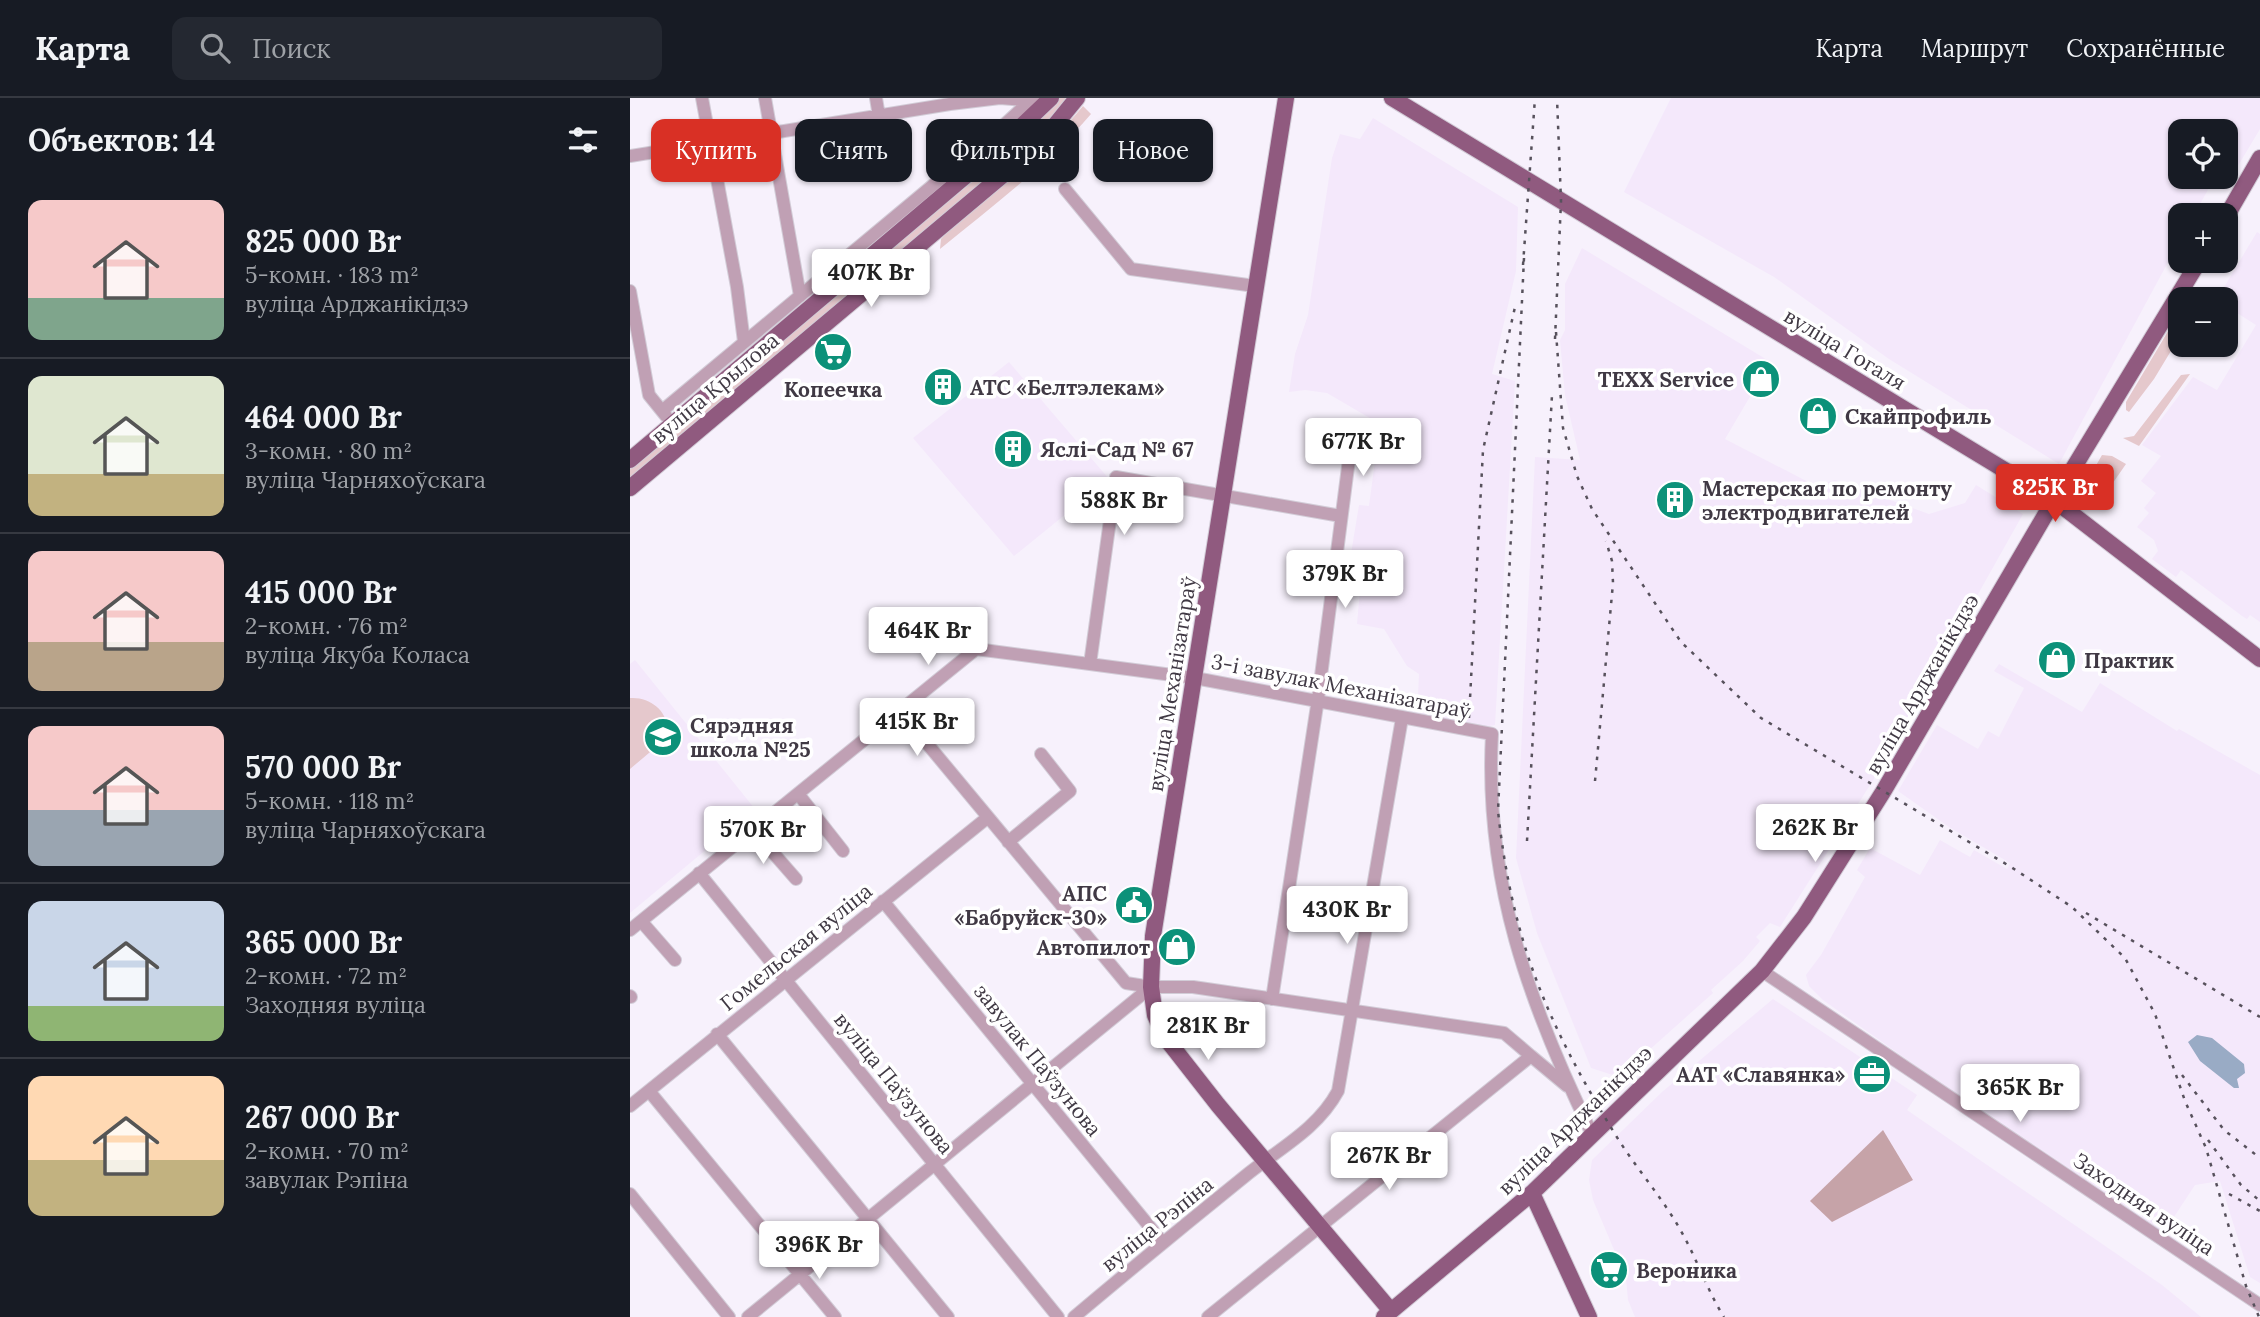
<!DOCTYPE html>
<html lang="ru">
<meta charset="utf-8">
<style>
body{margin:0;font-family:Lora,serif;background:#242831;color:#f1f3f6;height:100vh;display:flex;flex-direction:column;font-size:26px;white-space:nowrap}
*{box-sizing:border-box;margin:0}
p{font-size:23px;color:#9ea1a6}
.icon{flex:none;width:38px;height:38px;fill:none;stroke:currentColor;stroke-width:2;stroke-linecap:round;stroke-linejoin:round}
.map{position:relative;flex:1;overflow:hidden}
.sheet{display:flex;flex-direction:column;background:#171b24;width:630px}
.sheet>*{flex:none}
.hud{position:absolute;left:21px;top:21px;width:665px;height:63px;display:flex;gap:14px}
.fabs{position:absolute;left:1538px;top:21px;display:grid;gap:14px}
.fabs a{display:grid;place-items:center;width:70px;height:70px;border-radius:14px;background:#171b24;box-shadow:0 2px 5px #0004;font-size:35px}
.price{position:absolute;translate:-50% -60px;padding:0 16px;border-radius:7px;background:#fff;color:#222;font-size:23px;line-height:46px;filter:drop-shadow(0 2px 4px #0008)}
.price::after{content:'';position:absolute;left:50%;top:42px;width:21px;height:16px;margin-left:-10px;background:inherit;clip-path:polygon(0 0,100% 0,50% 100%)}
.price.active{background:#d93025;color:#fff}
ul{padding:0;list-style:none}
li{display:flex;align-items:center;gap:21px;height:175px;padding:0 28px}
li+li{border-top:2px solid #363941}
li span{display:grid;place-items:center;flex:none;width:196px;height:140px;border-radius:14px;color:#555}
li>.icon{margin-inline-start:auto}
span .icon{width:84px;height:84px;fill:#fffc;stroke-width:1}
li b{font-size:30px}
h2{display:flex;justify-content:space-between;align-items:center;height:84px;padding:0 28px;font-size:30px}
.tag{padding:0 24px;border-radius:14px;background:#171b24;box-shadow:0 2px 5px #0004;font-size:24px;line-height:63px}
.tag.active{background:#d93025;color:#fff}
header{display:flex;align-items:center;gap:42px;box-sizing:border-box;height:98px;padding:0 35px;background:#171b24;border-bottom:2px solid #363941}
header strong{font-size:33px}
nav{display:flex;gap:38px;margin-inline-start:auto;font-size:24px}
.search{width:490px;height:63px;background:#242831;display:flex;align-items:center;gap:18px;box-sizing:border-box;padding:0 24px;border-radius:14px;color:#9ea1a6;font-size:26px}
main{display:flex;flex:1;min-height:0}
.map>svg:first-child{display:block}
.built{fill:#f4e8fb}
.green{fill:#e5c8cc}
.forest{fill:#c6a3a8}
.water{fill:#99abc5}
.lines{fill:none;stroke-linecap:round;stroke-linejoin:round}
.minor-casing{stroke:#d2ccd7;stroke-width:14}
.major-casing{stroke:#d2ccd7;stroke-width:18}
.minor{stroke:#c0a0b4;stroke-width:12}
.major{stroke:#905a7f;stroke-width:16}
.rail{stroke:#57515c;stroke-width:2.5;stroke-dasharray:3.5 7;stroke-linecap:butt}
.labels{text-anchor:middle;dominant-baseline:central;stroke-width:7;stroke-linejoin:round;paint-order:stroke}
.street-label{font-size:21px;fill:#403944;stroke:#fff}
.poi-label{font-size:21px;font-weight:bold;fill:#403944;stroke:#fff;text-anchor:start}
</style>
<header>
<strong>Карта</strong>
<div class="search"><svg class="icon" aria-label="search" viewBox="0 0 24 24"><circle cx="10" cy="10" r="6"/><path d="M15 15l6 6"/></svg>Поиск</div>
<nav><a>Карта</a><a>Маршрут</a><a>Сохранённые</a></nav>
</header>
<main>
<section class="sheet">
<h2>Объектов: 14<svg class="icon" aria-label="filters" viewBox="0 0 24 24"><path d="M4 7h16M4 17h16"/><circle cx="9" cy="7" r="2"/><circle cx="15" cy="17" r="2"/></svg></h2>
<ul>
<li><span style="background:linear-gradient(#f6c9c9 70%,#7fa58c 0)"><svg class="icon" aria-label="home" viewBox="0 0 24 24"><path d="M3 11l9-7 9 7M6 9v11h12V9"/></svg></span><div><b>825 000 Br</b><p>5-комн. · 183 m²</p><p>вуліца Арджанікідзэ</p></div></li>
<li><span style="background:linear-gradient(#dfe7d0 70%,#c2b280 0)"><svg class="icon" aria-label="home" viewBox="0 0 24 24"><path d="M3 11l9-7 9 7M6 9v11h12V9"/></svg></span><div><b>464 000 Br</b><p>3-комн. · 80 m²</p><p>вуліца Чарняхоўскага</p></div></li>
<li><span style="background:linear-gradient(#f6c9c9 65%,#b9a48a 0)"><svg class="icon" aria-label="home" viewBox="0 0 24 24"><path d="M3 11l9-7 9 7M6 9v11h12V9"/></svg></span><div><b>415 000 Br</b><p>2-комн. · 76 m²</p><p>вуліца Якуба Коласа</p></div></li>
<li><span style="background:linear-gradient(#f6c9c9 60%,#9aa5b1 0)"><svg class="icon" aria-label="home" viewBox="0 0 24 24"><path d="M3 11l9-7 9 7M6 9v11h12V9"/></svg></span><div><b>570 000 Br</b><p>5-комн. · 118 m²</p><p>вуліца Чарняхоўскага</p></div></li>
<li><span style="background:linear-gradient(#c9d6e8 75%,#8fb573 0)"><svg class="icon" aria-label="home" viewBox="0 0 24 24"><path d="M3 11l9-7 9 7M6 9v11h12V9"/></svg></span><div><b>365 000 Br</b><p>2-комн. · 72 m²</p><p>Заходняя вуліца</p></div></li>
<li><span style="background:linear-gradient(#ffd9b3 60%,#c2b280 0)"><svg class="icon" aria-label="home" viewBox="0 0 24 24"><path d="M3 11l9-7 9 7M6 9v11h12V9"/></svg></span><div><b>267 000 Br</b><p>2-комн. · 70 m²</p><p>завулак Рэпіна</p></div></li>
</ul>
</section>
<div class="map">
<svg width="1630" height="1219" viewBox="0 0 1630 1219">
<rect width="100%" height="100%" fill="#f7f1fc"/>
<path class="built" d="M1041,0H1630V31L1606,71L1596,66V33H1550V79H1585L1564,117H1550V142L1429,366L1259,261L1144,179L994,94Z
M743,20L888,109L886,173L862,276L885,283L865,627L848,630L787,619L789,576L777,568L754,531L727,526L732,470L719,468L729,407L739,408L750,326L697,295L675,292L659,294L665,256L678,217L702,60L710,36L730,41Z
M1627,134L1630,136V524L1620,517L1617,521L1612,518L1551,472L1546,479L1522,461L1528,453L1524,442L1507,429L1519,415L1514,410L1526,395L1511,383L1531,358L1512,347L1563,279L1587,292L1626,227L1596,208V201H1587Z
M952,150L1144,266L1132,286L1128,285L1095,341L1186,388L1205,382L1299,416L1335,405L1346,387L1393,416L1247,676L1150,829L1140,825L1126,839L1130,843L1113,863L1081,892L1083,895L989,979L961,970L907,835L886,760L905,359L950,362L935,297L930,242L935,232V186Z
M379,264L479,381L384,458L283,340Z
M5,562L125,711L0,815V566Z
M1369,566L1452,614L1470,585L1547,633L1549,631L1630,677V1185L1620,1179L1590,1083L1565,1087L1534,1134L1512,1121L1511,1114L1502,1108L1499,1111L1310,985L1193,902L1179,888L1176,877L1191,857L1235,779L1227,772L1240,750L1290,777L1310,742L1340,759L1344,752L1377,771L1380,765L1319,729L1268,693L1307,627L1348,651L1358,633L1369,639L1394,590L1364,573Z
M1143,901L1287,997L1277,1012L1532,1187L1571,1219H1005L998,1202L996,1180L963,1102L959,1082L962,1062L1032,994Z"/>
<path class="green" d="M430,0H438L387,56L0,380V371L380,52Z
M453,8L461,16C416,68 363,108 310,151L311,141L318,133L419,48Z
M1550,213V238L1524,281L1499,314L1496,312V304Z
M1560,276L1509,348L1493,340L1504,338L1551,277Z
M1472,357L1482,358L1496,366L1469,405L1452,392Z
M0,600C24,598 47,621 32,644L0,671Z"/>
<path class="forest" d="M1253,1032L1283,1082L1202,1124L1180,1103Z"/>
<path class="water" d="M1567,937L1582,940L1614,966L1615,975L1607,981L1609,990H1604L1570,963L1558,944Z"/>
<g class="lines">
<defs>
<path id="minor" d="M72,0L107,189L114,244
M135,0L170,198
M246,0L249,18
M0,58L320,6L370,0L405,3
M435,91L501,171L625,188
M0,193L19,297L36,318
M33,312L362,38L400,3
M460,566L486,379L711,418
M270,613L496,885L521,889H563L874,935L901,958
M169,697L213,753
M124,733L166,781
M378,744L440,693L411,656
M69,775L428,1219
M253,803L533,1145
M11,823L45,862
M0,832L346,551L565,580L862,636C854,783 899,906 962,1036
M1132,873L1630,1207
M0,898L1,899
M642,901L688,601L722,338
M87,936L318,1219
M19,993L205,1219
M0,1008L357,720
M0,1096L99,1219
M118,1219L521,889
M444,1219C500,1172 557,1125 614,1079C648,1051 687,1032 708,993L772,620
M578,1219L901,958L937,988"/>
<path id="major" d="M656,0L523,838L521,889L525,917L534,938L588,1007L761,1213
M762,0L1424,402L1630,561
M1596,119L1630,60
M0,362L364,54L421,0
M0,390L380,71L412,43L447,0
M902,1095L959,1219
M754,1219L902,1095L1132,873L1174,819L1253,694L1424,402L1569,163"/>
</defs>
<use href="#minor" class="minor-casing"/>
<use href="#major" class="major-casing"/>
<use href="#minor" class="minor"/>
<use href="#major" class="major"/>
<path class="rail" d="M894,160L868,713C882,843 917,925 985,1036C1005,1069 1032,1099 1051,1133C1067,1161 1077,1192 1094,1219
M893,167L905,0
M926,234L933,330L947,378L962,411L1051,544L1131,620L1381,769L1442,809L1495,860L1525,916L1555,1003L1576,1050L1616,1188L1629,1219
M925,241L931,103L927,0
M839,620L853,352L885,209
M965,683L983,485L982,463L976,443
M897,743L922,297
M1456,815L1630,919
M1552,977L1594,1032L1630,1060
M1578,1042L1611,1087L1630,1103
M1599,1096L1630,1113"/>
</g>
<defs>
<symbol id="supermarket-disc" viewBox="-11 -11 22 22"><circle r="9.5" fill="#0c9179" stroke="#fff"/><path d="M-6-5.5h2.5l.6 2H6L4.5 2H-2.5L-4.4-4H-6ZM-1.5 3.2a1.3 1.3 0 1 0 .1 0ZM3 3.2a1.3 1.3 0 1 0 .1 0Z" fill="#fff"/></symbol>
<symbol id="shop-disc" viewBox="-11 -11 22 22"><circle r="9.5" fill="#0c9179" stroke="#fff"/><path d="M-5-2.5h2.3a2.7 3.5 0 0 1 5.4 0H5L5.5 6h-11ZM-1.5-2.5h3a1.5 2.3 0 0 0-3 0Z" fill="#fff"/></symbol>
<symbol id="building-disc" viewBox="-11 -11 22 22"><circle r="9.5" fill="#0c9179" stroke="#fff"/><path d="M-4-6H4V6H1V3H-1V6H-4ZM-2.5-4.3h1.7v1.8h-1.7ZM.8-4.3h1.7v1.8H.8ZM-2.5-1h1.7V.8h-1.7ZM.8-1h1.7V.8H.8Z" fill="#fff"/></symbol>
<symbol id="school-disc" viewBox="-11 -11 22 22"><circle r="9.5" fill="#0c9179" stroke="#fff"/><path d="M0-5L7-2L0 1L-7-2ZM-4 1L0 2.5L4 1V4Q0 6-4 4Z" fill="#fff"/></symbol>
<symbol id="civic-disc" viewBox="-11 -11 22 22"><circle r="9.5" fill="#0c9179" stroke="#fff"/><path d="M-.6-6.5H3V-4.5H.6V-3L4-1V1h2V6H-6V1h2V-1L-.6-3ZM-1.2 2.5V6h2.4V2.5Z" fill="#fff"/></symbol>
<symbol id="office-disc" viewBox="-11 -11 22 22"><circle r="9.5" fill="#0c9179" stroke="#fff"/><path d="M-6-3h4V-5.5h4V-3h4V5H-6ZM-1-4.5V-3h2v-1.5ZM-6 0V1H6V0Z" fill="#fff"/></symbol>
</defs>
<g fill-rule="evenodd">
<use href="#supermarket-disc" x="181" y="232" width="44" height="44"/>
<use href="#shop-disc" x="1109" y="259" width="44" height="44"/>
<use href="#building-disc" x="291" y="267" width="44" height="44"/>
<use href="#shop-disc" x="1166" y="296" width="44" height="44"/>
<use href="#building-disc" x="361" y="329" width="44" height="44"/>
<use href="#building-disc" x="1023" y="380" width="44" height="44"/>
<use href="#shop-disc" x="1405" y="540" width="44" height="44"/>
<use href="#school-disc" x="11" y="617" width="44" height="44"/>
<use href="#civic-disc" x="482" y="785" width="44" height="44"/>
<use href="#shop-disc" x="525" y="827" width="44" height="44"/>
<use href="#office-disc" x="1220" y="954" width="44" height="44"/>
<use href="#supermarket-disc" x="957" y="1150" width="44" height="44"/>
</g>
<g class="labels">
<g class="street-label">
<text transform="translate(1215 251) rotate(31)">вуліца Гогаля</text>
<text transform="translate(85 290) rotate(-40)">вуліца Крылова</text>
<text transform="translate(542 586) rotate(-81)">вуліца Механізатараў</text>
<text transform="translate(1292 586) rotate(-60)">вуліца Арджанікідзэ</text>
<text transform="translate(711 588) rotate(11)">3-і завулак Механізатараў</text>
<text transform="translate(166 849) rotate(-39)">Гомельская вуліца</text>
<text transform="translate(408 962) rotate(51)">завулак Паўзунова</text>
<text transform="translate(264 985) rotate(51)">вуліца Паўзунова</text>
<text transform="translate(945 1022) rotate(-44)">вуліца Арджанікідзэ</text>
<text transform="translate(1514 1106) rotate(34)">Заходняя вуліца</text>
<text transform="translate(527 1126) rotate(-39)">вуліца Рэпіна</text>
</g>
<g class="poi-label">
<text x="1104" y="281" text-anchor="end">TEXX Service</text>
<text x="340" y="289">АТС «Белтэлекам»</text>
<text x="203" y="291" text-anchor="middle">Копеечка</text>
<text x="1215" y="318">Скайпрофиль</text>
<text x="410" y="351">Яслі-Сад № 67</text>
<text x="1072" y="390">Мастерская по ремонту<tspan x="1072" dy="24">электродвигателей</tspan></text>
<text x="1454" y="562">Практик</text>
<text x="60" y="627">Сярэдняя<tspan x="60" dy="24">школа №25</tspan></text>
<text x="477" y="795" text-anchor="end">АПС<tspan x="477" dy="24">«Бабруйск-30»</tspan></text>
<text x="520" y="849" text-anchor="end">Автопилот</text>
<text x="1215" y="976" text-anchor="end">ААТ «Славянка»</text>
<text x="1006" y="1172">Вероника</text>
</g>
</g>
</svg>
<div class="fabs">
<a><svg class="icon" aria-label="locate" viewBox="0 0 24 24"><circle cx="12" cy="12" r="6"/><path d="M12 2v4M12 18v4M2 12h4M18 12h4"/></svg></a>
<a>+</a>
<a>−</a>
</div>
<b class="price" style="left:241px;top:211px">407K Br</b>
<b class="price" style="left:733px;top:380px">677K Br</b>
<b class="price active" style="left:1425px;top:426px">825K Br</b>
<b class="price" style="left:494px;top:439px">588K Br</b>
<b class="price" style="left:715px;top:512px">379K Br</b>
<b class="price" style="left:298px;top:569px">464K Br</b>
<b class="price" style="left:287px;top:660px">415K Br</b>
<b class="price" style="left:1185px;top:766px">262K Br</b>
<b class="price" style="left:133px;top:768px">570K Br</b>
<b class="price" style="left:717px;top:848px">430K Br</b>
<b class="price" style="left:578px;top:964px">281K Br</b>
<b class="price" style="left:1390px;top:1026px">365K Br</b>
<b class="price" style="left:759px;top:1094px">267K Br</b>
<b class="price" style="left:189px;top:1183px">396K Br</b>
<div class="hud">
<a class="tag active">Купить</a>
<a class="tag">Снять</a>
<a class="tag">Фильтры</a>
<a class="tag">Новое</a>
</div>
</div>
</main>
